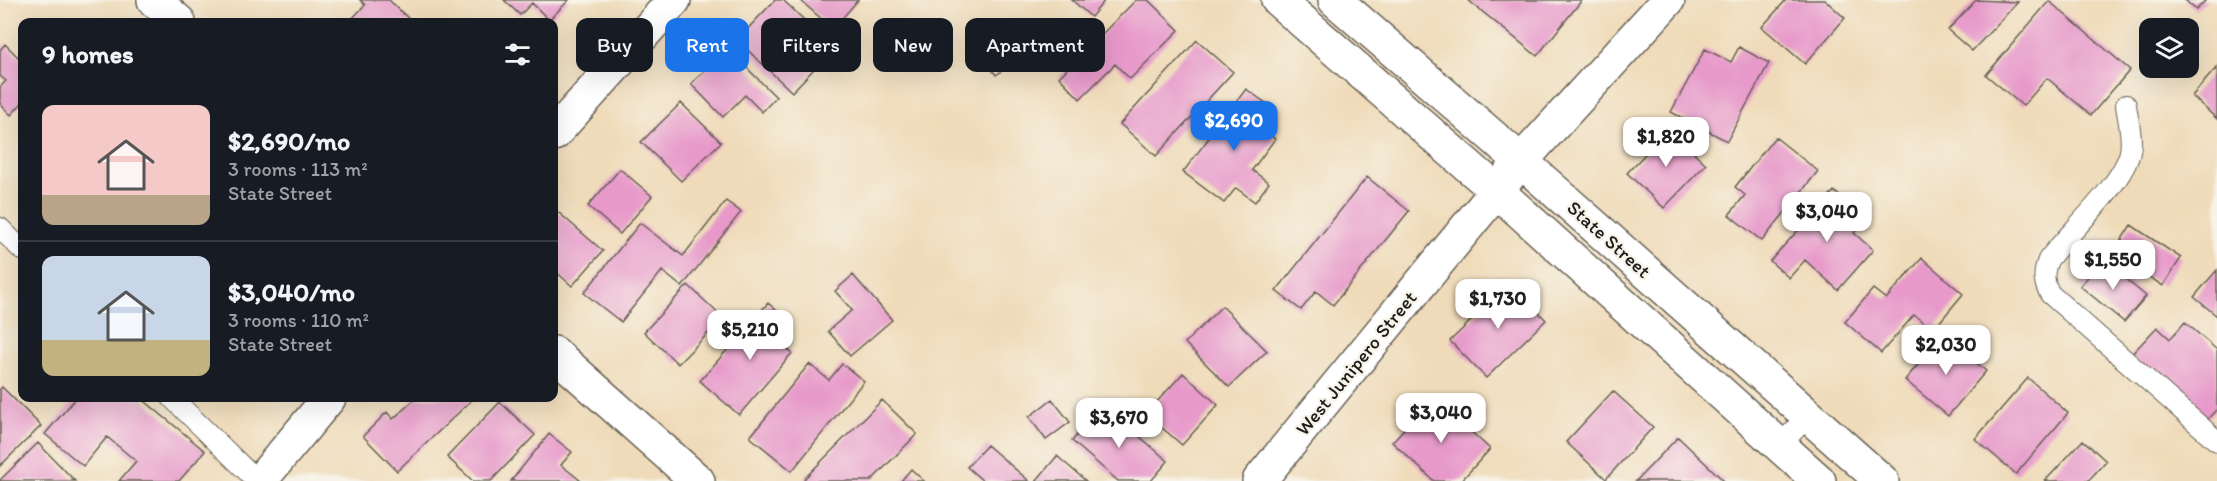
<!DOCTYPE html>
<meta charset="utf-8">
<style>
body{margin:0;font-family:Itim,sans-serif;background:#20242c;color:#f1f3f6;height:100vh;display:flex;flex-direction:column;font-size:22px;white-space:nowrap}
*{box-sizing:border-box;margin:0}
p{font-size:20px;color:#9ea1a6}
.icon{flex:none;width:33px;height:33px;fill:none;stroke:currentColor;stroke-width:2;stroke-linecap:round;stroke-linejoin:round}
.map{position:relative;flex:1;overflow:hidden}
.details{position:absolute;left:18px;top:18px;width:540px;height:384px;display:flex;flex-direction:column;background:#171b24;border-radius:12px;box-shadow:0 6px 24px #0002}
.details>*{flex:none}
.banner{position:absolute;left:576px;top:18px;width:570px;height:54px;display:flex;gap:12px}
.buttons{position:absolute;left:2139px;top:18px;display:grid;gap:12px}
.buttons a{display:grid;place-items:center;width:60px;height:60px;border-radius:12px;background:#171b24;box-shadow:0 6px 24px #0002;font-size:30px}
.price{position:absolute;translate:-50% -51px;padding:0 14px;border-radius:12px;background:#fff;color:#222;font-size:20px;line-height:39px;filter:drop-shadow(0 2px 3px #0008)}
.price::after{content:'';position:absolute;left:50%;top:36px;width:18px;height:14px;margin-left:-9px;background:inherit;clip-path:polygon(0 0,100% 0,50% 100%)}
.price.on{background:#1a73e8;color:#fff}
ul{padding:0;list-style:none}
li{display:flex;align-items:center;gap:18px;height:150px;padding:0 24px}
li+li{border-top:2px solid #363941}
li span{display:grid;place-items:center;flex:none;width:168px;height:120px;border-radius:12px;color:#555}
li>.icon{margin-inline-start:auto}
span .icon{width:72px;height:72px;fill:#fffc;stroke-width:1}
li b{font-size:26px}
h2{display:flex;justify-content:space-between;align-items:center;height:72px;padding:0 24px;font-size:26px}
.tag{padding:0 21px;border-radius:12px;background:#171b24;box-shadow:0 6px 24px #0002;font-size:21px;line-height:54px}
.tag.on{background:#1a73e8;color:#fff}
.map>svg:first-child{display:block}
.building{fill:#e79aca}
.lines{fill:none;stroke-linecap:round;stroke-linejoin:round}
.lane-casing{stroke:#665f53;stroke-width:22}
.street-casing{stroke:#665f53;stroke-width:36}
.secondary-casing{stroke:#665f53;stroke-width:36}
.primary-casing{stroke:#665f53;stroke-width:36}
.lane{stroke:#fff;stroke-width:20}
.street{stroke:#fff;stroke-width:33}
.secondary{stroke:#fff;stroke-width:33}
.primary{stroke:#fff;stroke-width:33}
.labels{text-anchor:middle;dominant-baseline:central;stroke-width:4.5;stroke-linejoin:round;paint-order:stroke}
.street-label{font-size:20px;fill:#1c1c1c;stroke:#f7f3e8}
</style>
<div class="map">
<svg width="2217" height="481" viewBox="0 0 2217 481">
<rect width="100%" height="100%" fill="#f7f3e8"/>
<filter id="ink" filterUnits="userSpaceOnUse"><feTurbulence type="fractalNoise" baseFrequency=".0167" numOctaves="2"/><feDisplacementMap in="SourceGraphic" scale="12" xChannelSelector="R" yChannelSelector="G"/><feConvolveMatrix kernelMatrix="1 2 1 2 8 2 1 2 1" color-interpolation-filters="sRGB"/></filter>
<filter id="wash" filterUnits="userSpaceOnUse"><feTurbulence type="fractalNoise" baseFrequency=".008" numOctaves="4" result="noise"/><feDisplacementMap in="SourceGraphic" scale="24" xChannelSelector="R" yChannelSelector="G"/><feGaussianBlur stdDeviation="1.35" result="paint"/><feColorMatrix in="noise" values="0 0 0 0 0 0 0 0 0 0 0 0 0 0 0 0 0 1.4 0 .05"/><feComposite in="paint" operator="in"/></filter>
<g filter="url(#wash)">
<rect width="100%" height="100%" fill="#efdbb9"/>
<g id="blocks">
<path class="building" d="M360,0H389L412,22H349L365,5Z
M504,0H569L549,20L532,3L520,15Z
M775,0H783L834,48L792,92L737,40Z
M800,0H858L833,29Z
M1072,0H1105L1091,17Z
M1136,0H1148L1179,30L1130,79L1115,64L1080,99L1059,77Z
M1468,0H1582L1537,56Z
M1786,0H1825L1845,18L1805,64L1762,27Z
M1976,0L2018,2L1972,51L1948,30Z
M2185,0H2206L2196,10Z
M2049,1L2130,70L2091,115L2047,78L2023,106L1986,75Z
M1016,27L1032,49L996,75L980,54Z
M1197,40L1233,72L1156,156L1120,124Z
M5,44L18,57L22,53V103L11,115L0,104V87L6,81L0,76V50Z
M1739,47L1769,63L1727,141L1671,112L1705,49L1731,62Z
M727,48L776,97L762,112L745,95L723,117L691,84Z
M2217,67V119L2192,96Z
M1246,89L1270,106L1256,124L1275,139L1252,170L1269,183L1255,202L1236,188L1224,203L1183,172Z
M681,103L721,142L681,181L641,142Z
M1669,129L1706,164L1664,208L1627,173Z
M1775,137L1818,171L1762,241L1729,215L1745,195L1735,187Z
M620,169L652,196L620,234L588,206Z
M1367,177L1409,211L1333,305L1316,291L1301,310L1276,291Z
M1834,191L1866,220L1854,233L1873,250L1838,290L1805,260L1789,278L1770,261Z
M726,201L741,212L682,287L662,271L621,322L584,293L640,223L683,256Z
M558,212L603,251L572,286L554,270V217Z
M2131,225L2181,258L2163,286L2113,253Z
M1922,258L1963,294L1933,330L1914,315L1881,353L1845,322L1873,289L1886,299Z
M2102,260L2146,296L2124,322L2080,286Z
M2217,270V316L2194,297Z
M853,275L892,320L850,356L828,331L852,310L835,291Z
M1510,283L1546,320L1486,378L1450,341Z
M688,285L723,318L678,364L644,332Z
M768,303L791,323L777,340L792,353L739,415L700,381Z
M1222,306L1267,351L1229,387L1185,343Z
M2185,322L2217,350V409L2204,423L2130,356L2157,327L2170,339Z
M1943,335L1986,371L1948,416L1905,380Z
M809,364L829,380L842,364L864,381L792,471L750,437Z
M1183,373L1218,405L1182,445L1146,414Z
M2028,378L2068,413L2016,474L1975,439Z
M2,387L41,426L0,466V389Z
M1613,391L1653,427L1606,479L1566,442Z
M1433,397L1490,449L1461,481H1434L1392,442Z
M76,398H141L205,451L179,481H119L136,461L107,437L83,466L45,434Z
M416,398H474L397,471L363,436L387,412L393,419Z
M1052,399L1070,422L1046,440L1029,417Z
M882,400L917,434L871,481H806L804,479Z
M500,402L535,435L491,481H473L447,457Z
M1103,405L1168,461L1151,481H1118L1072,441Z
M549,434L572,452L561,465L581,481H511Z
M1678,437L1724,481H1636Z
M2083,440L2106,461L2088,481H2045Z
M38,443L75,481H0V480Z
M987,445L1029,481H983L967,467Z
M1057,456L1086,481H1036Z
M911,469L924,481H901Z"/>
</g>
</g>
<g filter="url(#ink)">
<use href="#blocks" fill-opacity="0" stroke="#665f53" stroke-width="1.5"/>
<g class="lines">
<defs>
<path id="lane" d="M2126,105C2128,120 2133,137 2130,152C2123,184 2069,232 2048,260C2043,273 2043,282 2050,294L2217,441
M0,228L22,250
M172,398L257,481
M1780,445L1808,416"/>
<path id="street" d="M554,134L674,0
M260,481L329,398
M1259,481L1521,161L1668,0"/>
<path id="secondary" d="M154,0L179,22
M554,353L698,481"/>
<path id="primary" d="M1278,0L1497,191L1819,481
M1335,0L1521,161L1882,481"/>
</defs>
<use href="#lane" class="lane-casing"/>
<use href="#street" class="street-casing"/>
<use href="#secondary" class="secondary-casing"/>
<use href="#primary" class="primary-casing"/>
<use href="#lane" class="lane"/>
<use href="#street" class="street"/>
<use href="#secondary" class="secondary"/>
<use href="#primary" class="primary"/>
</g>
</g>
<g class="labels">
<g class="street-label">
<text transform="translate(1609 239) rotate(42)">State Street</text>
<text transform="translate(1356 363) rotate(-51)">West Junipero Street</text>
</g>
</g>
</svg>
<div class="buttons">
<a><svg class="icon" aria-label="layers" viewBox="0 0 24 24"><path d="M12 4l9 5-9 5-9-5zM3 14l9 5 9-5"/></svg></a>
</div>
<b class="price on" style="left:1234px;top:152px">$2,690</b>
<b class="price" style="left:1666px;top:168px">$1,820</b>
<b class="price" style="left:1827px;top:243px">$3,040</b>
<b class="price" style="left:2113px;top:291px">$1,550</b>
<b class="price" style="left:1498px;top:330px">$1,730</b>
<b class="price" style="left:750px;top:361px">$5,210</b>
<b class="price" style="left:1946px;top:376px">$2,030</b>
<b class="price" style="left:1441px;top:444px">$3,040</b>
<b class="price" style="left:1119px;top:449px">$3,670</b>
<div class="banner">
<a class="tag">Buy</a>
<a class="tag on">Rent</a>
<a class="tag">Filters</a>
<a class="tag">New</a>
<a class="tag">Apartment</a>
</div>
<section class="details">
<h2>9 homes<svg class="icon" aria-label="filters" viewBox="0 0 24 24"><path d="M4 7h16M4 17h16"/><circle cx="9" cy="7" r="2"/><circle cx="15" cy="17" r="2"/></svg></h2>
<ul>
<li><span style="background:linear-gradient(#f6c9c9 75%,#b9a48a 0)"><svg class="icon" aria-label="home" viewBox="0 0 24 24"><path d="M3 11l9-7 9 7M6 9v11h12V9"/></svg></span><div><b>$2,690/mo</b><p>3 rooms · 113 m²</p><p>State Street</p></div></li>
<li><span style="background:linear-gradient(#c9d6e8 70%,#c2b280 0)"><svg class="icon" aria-label="home" viewBox="0 0 24 24"><path d="M3 11l9-7 9 7M6 9v11h12V9"/></svg></span><div><b>$3,040/mo</b><p>3 rooms · 110 m²</p><p>State Street</p></div></li>
</ul>
</section>
</div>
